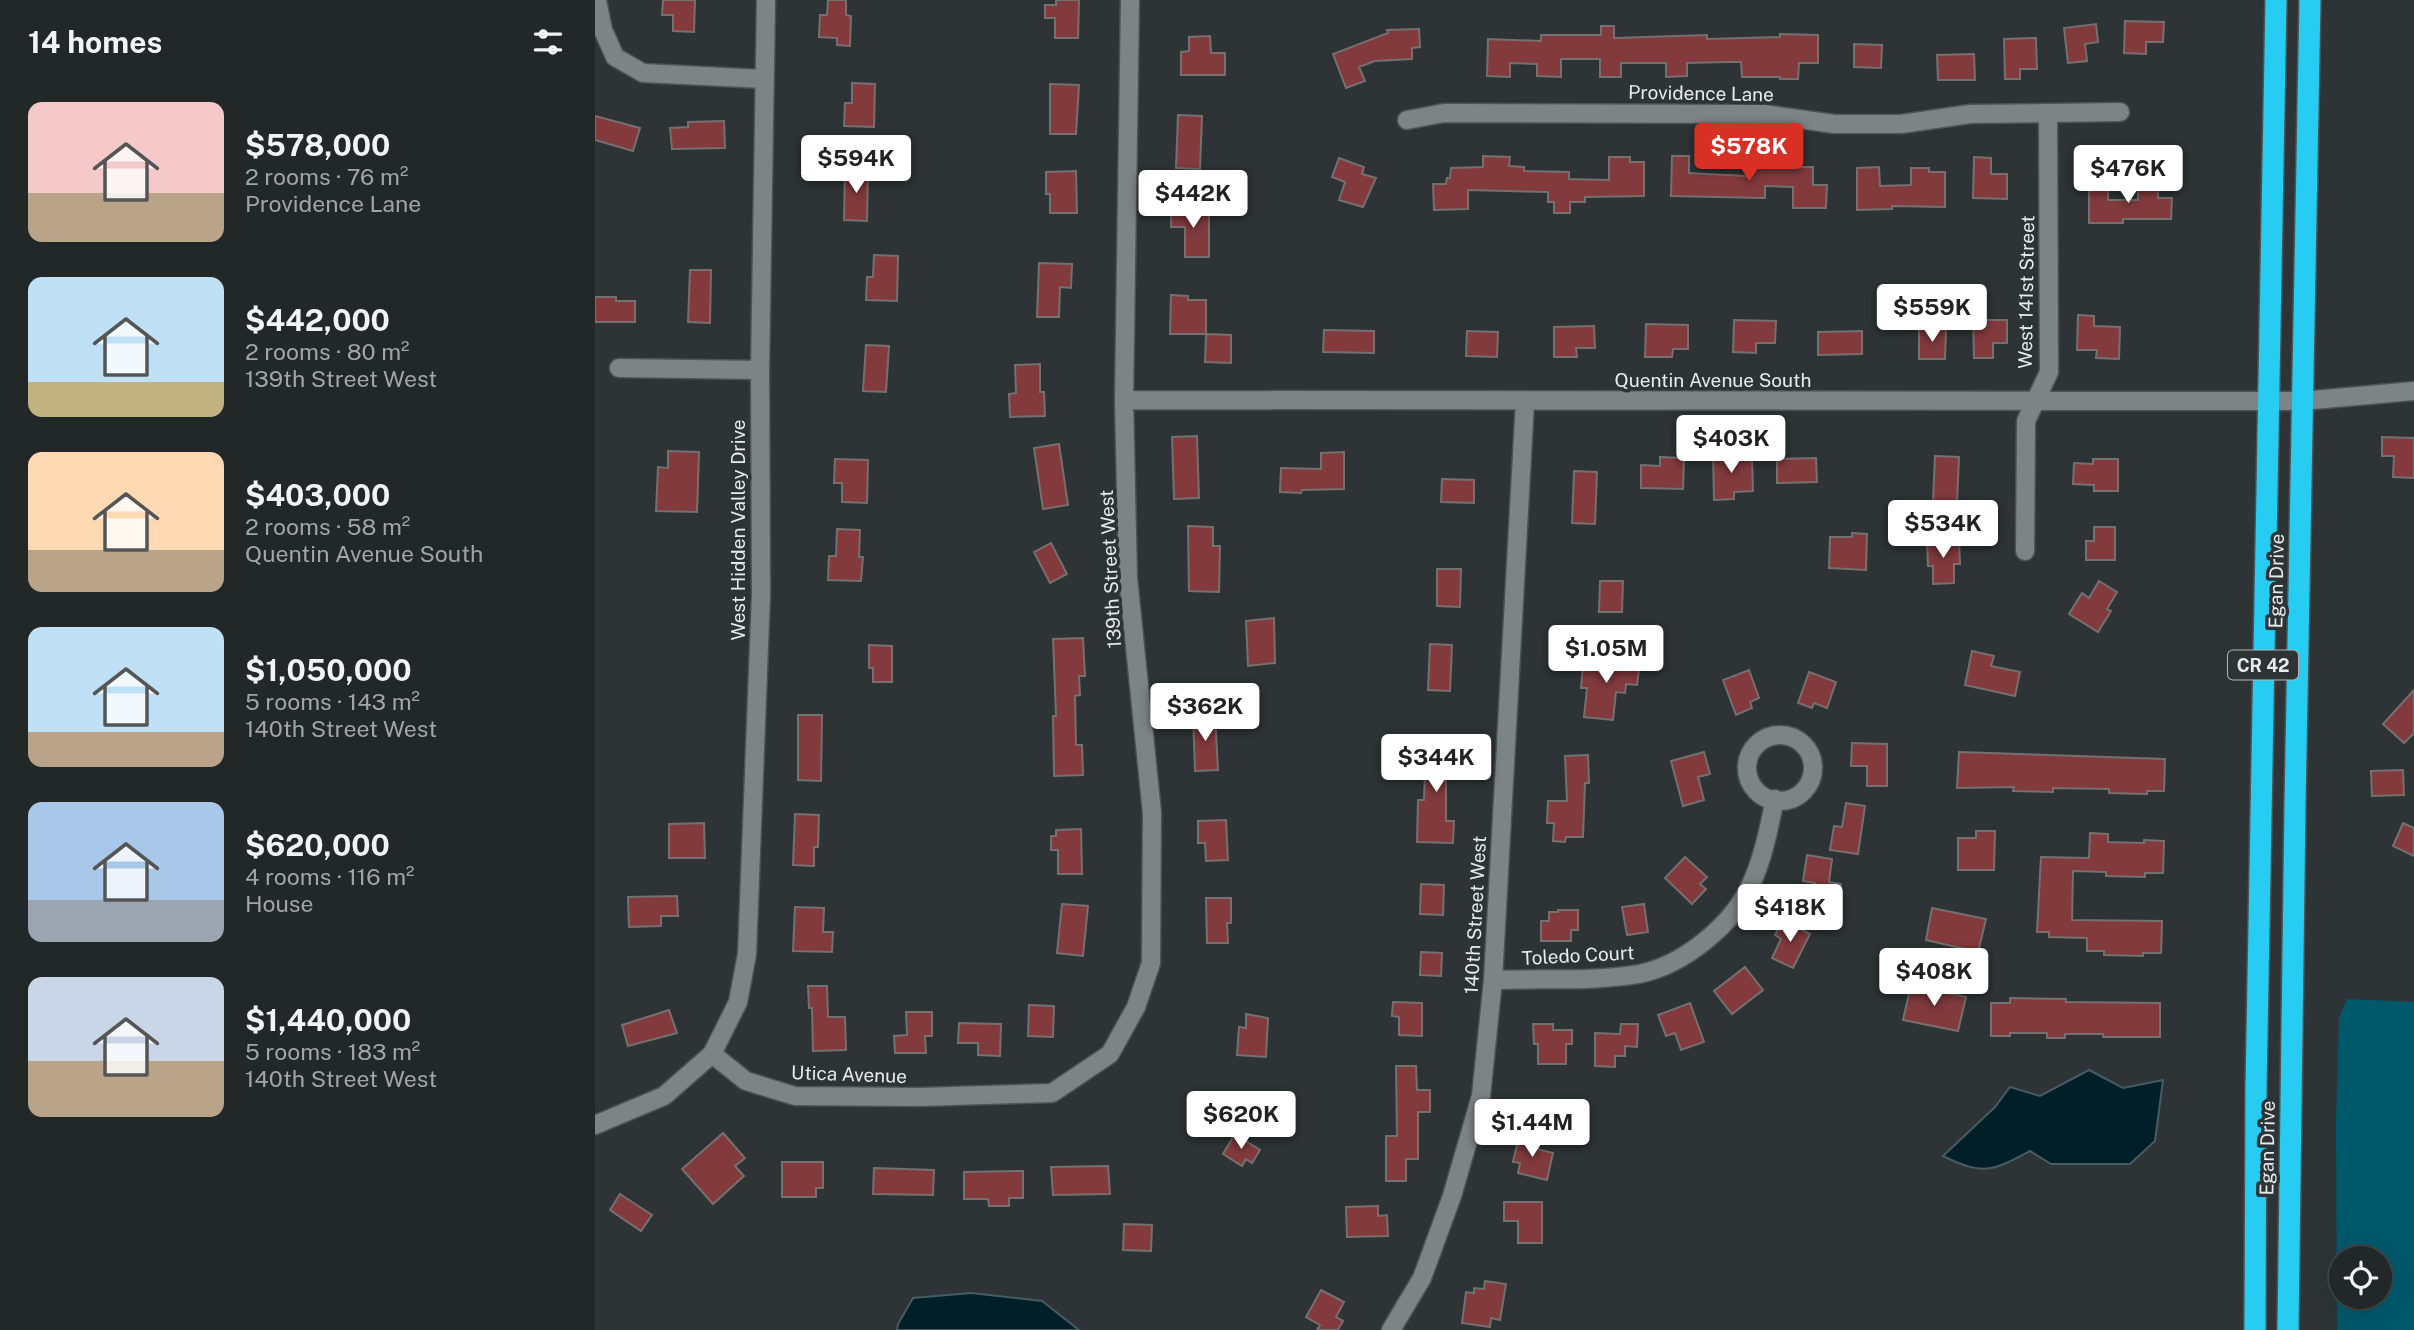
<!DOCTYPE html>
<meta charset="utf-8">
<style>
body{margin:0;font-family:"Public Sans",sans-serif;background:#2a2f30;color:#f1f3f6;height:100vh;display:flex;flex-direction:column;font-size:26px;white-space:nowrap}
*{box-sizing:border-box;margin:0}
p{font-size:23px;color:#a2a5a8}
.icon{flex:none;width:38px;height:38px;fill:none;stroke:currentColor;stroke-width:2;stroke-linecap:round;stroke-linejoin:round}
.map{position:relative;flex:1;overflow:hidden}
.drawer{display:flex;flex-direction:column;background:#222728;width:595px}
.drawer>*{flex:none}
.tools{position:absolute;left:1734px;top:1246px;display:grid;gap:14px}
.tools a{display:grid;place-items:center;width:63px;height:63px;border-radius:50%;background:#222728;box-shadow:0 7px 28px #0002,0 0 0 2px #3f4445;font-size:35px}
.price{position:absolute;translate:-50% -60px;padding:0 16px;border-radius:7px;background:#fff;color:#222;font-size:23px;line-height:46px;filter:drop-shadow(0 2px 4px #0008)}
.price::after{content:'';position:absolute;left:50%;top:42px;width:21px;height:16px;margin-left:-10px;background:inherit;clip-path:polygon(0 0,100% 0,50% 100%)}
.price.current{background:#d93025;color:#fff}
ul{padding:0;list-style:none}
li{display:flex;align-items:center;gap:21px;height:175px;padding:0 28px}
li span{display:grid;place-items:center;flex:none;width:196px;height:140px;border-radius:14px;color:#555}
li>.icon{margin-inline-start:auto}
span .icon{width:84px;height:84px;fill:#fffc;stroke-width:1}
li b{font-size:30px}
h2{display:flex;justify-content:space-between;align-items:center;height:84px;padding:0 28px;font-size:30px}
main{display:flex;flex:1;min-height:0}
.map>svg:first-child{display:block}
.green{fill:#00586b;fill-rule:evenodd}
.water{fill:#001f28;stroke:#465c63;stroke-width:2}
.building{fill:#823a3d;stroke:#766f6f;stroke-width:2}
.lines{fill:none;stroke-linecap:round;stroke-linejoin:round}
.minor-casing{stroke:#4d5253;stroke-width:21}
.highway-casing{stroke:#4d5253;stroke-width:24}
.minor{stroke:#7d8486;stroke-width:18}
.highway{stroke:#26ccf2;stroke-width:21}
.labels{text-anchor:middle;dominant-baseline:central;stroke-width:7;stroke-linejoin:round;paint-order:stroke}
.shield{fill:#2e3436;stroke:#b0b4b5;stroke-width:2}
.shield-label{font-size:18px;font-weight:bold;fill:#e8ebec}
.street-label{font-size:19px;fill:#e8ebec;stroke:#2e3436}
</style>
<main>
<section class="drawer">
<h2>14 homes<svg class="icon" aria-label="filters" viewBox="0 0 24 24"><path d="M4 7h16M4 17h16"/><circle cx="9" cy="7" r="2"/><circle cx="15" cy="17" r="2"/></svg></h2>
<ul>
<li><span style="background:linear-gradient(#f6c9c9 65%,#b9a48a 0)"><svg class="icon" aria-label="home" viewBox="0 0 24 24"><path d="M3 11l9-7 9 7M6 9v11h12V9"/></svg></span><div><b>$578,000</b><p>2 rooms · 76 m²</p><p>Providence Lane</p></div></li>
<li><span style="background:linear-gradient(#bfe0f5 75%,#c2b280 0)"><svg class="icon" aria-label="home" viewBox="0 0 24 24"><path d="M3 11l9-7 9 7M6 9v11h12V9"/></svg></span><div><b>$442,000</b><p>2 rooms · 80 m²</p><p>139th Street West</p></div></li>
<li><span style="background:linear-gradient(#ffd9b3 70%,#b9a48a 0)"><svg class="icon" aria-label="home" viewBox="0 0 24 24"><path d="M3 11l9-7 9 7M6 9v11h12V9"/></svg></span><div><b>$403,000</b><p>2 rooms · 58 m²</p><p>Quentin Avenue South</p></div></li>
<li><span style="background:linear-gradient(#bfe0f5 75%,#b9a48a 0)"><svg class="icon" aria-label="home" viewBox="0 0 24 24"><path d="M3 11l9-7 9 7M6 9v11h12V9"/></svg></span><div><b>$1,050,000</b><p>5 rooms · 143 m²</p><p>140th Street West</p></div></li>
<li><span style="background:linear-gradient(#a9c7e8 70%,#9aa5b1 0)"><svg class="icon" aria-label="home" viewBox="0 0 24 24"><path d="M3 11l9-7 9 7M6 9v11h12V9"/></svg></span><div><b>$620,000</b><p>4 rooms · 116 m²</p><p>House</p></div></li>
<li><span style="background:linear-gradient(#c9d6e8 60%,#b9a48a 0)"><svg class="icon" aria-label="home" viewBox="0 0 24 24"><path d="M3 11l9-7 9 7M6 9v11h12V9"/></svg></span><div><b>$1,440,000</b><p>5 rooms · 183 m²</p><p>140th Street West</p></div></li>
</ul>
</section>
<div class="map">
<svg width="1819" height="1330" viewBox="0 0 1819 1330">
<rect width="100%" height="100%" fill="#2e3436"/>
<path class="green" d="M1752,999L1819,1002V1330H1742L1741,1122L1744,1018ZM1746,1258H1785V1297H1746Z"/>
<path class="water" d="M1494,1070L1528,1088L1568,1080L1560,1141L1535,1164H1456L1435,1151C1397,1171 1389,1176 1348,1156L1400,1107L1415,1087L1445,1096Z
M376,1293L447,1301L484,1330H302L303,1324L318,1298Z"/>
<path class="building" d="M68,0H100L99,32L78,31V15H67Z
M233,0H251V15L256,16L255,46L242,45V38L224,37L225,15H232Z
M461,0H484L483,38H460V18H450V5H461Z
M1530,21L1569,22L1568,42H1551V54L1529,53Z
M1501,24L1503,42L1490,44L1492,61L1473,63L1469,28Z
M1006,26H1019V38L1112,35V39L1185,37V34L1223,35V63H1204L1203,79H1185V77H1147L1146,62H1133L1092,63V76L1071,77V63H1026V77H1005V59H966V77L942,76V64L915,63V77L892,76L893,39L946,41V35H1006Z
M824,29L825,47L817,48V59L780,61L764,67L770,81L751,88L738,54L793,33L792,30Z
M615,36L616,53H630V75H586V52L594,51V37Z
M1441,38L1442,69H1425V79H1410L1409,39Z
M1259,44L1287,45L1286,68L1259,67Z
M1379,54L1380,80H1343L1342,55Z
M257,83L280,84L279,127L249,126L250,103H257Z
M455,84L484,85L481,134H455Z
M583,115L607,116L605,169L581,168Z
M0,116L45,128L38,151L0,140Z
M129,121L130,148L77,149L75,128L93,127V122Z
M888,156L915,157L914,166L929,167V171L974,172V179L1014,180V157H1035V162H1049V196L990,197V202H975V213H959V202H953V192L873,190V209L839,210L838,184H851L852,178H855L856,168L888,167Z
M1077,156H1094V173L1111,174L1151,176L1152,158L1171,159V167H1218V185H1232L1231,208H1198V187L1170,186V198L1076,196Z
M1379,157L1396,158V174H1412V199L1378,198Z
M744,158L769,167L767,174L781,178L768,207L744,200L750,182L737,177Z
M1284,167L1285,186L1316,185V168H1334V172H1350V207L1297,206V209L1262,210V168Z
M250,169L273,170L272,221L249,220Z
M481,171L482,213H455V194H451V172Z
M1543,180H1563V198H1577L1576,219H1528V223H1494V184H1513V200H1543Z
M576,208H614V257H590V227H576Z
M279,255L303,256L302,301L271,300L272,277H278Z
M444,263L477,264L476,288L465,287L464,317H442Z
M95,270H116L115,323L93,322Z
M576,295L593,296V300H611V334H575Z
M0,297H21V301H40V322H0Z
M1483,315L1499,316V326L1525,327L1524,359L1501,358L1502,350H1482Z
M1139,320L1181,321L1180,343H1161V353L1138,352Z
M1378,320H1412V343H1398V358H1379Z
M1051,324L1093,325V349H1078L1077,357H1050Z
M999,326L1000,348H981L982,357H959V327Z
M1324,329H1351L1350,359H1324Z
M729,330L779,331V353L728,352Z
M872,331L903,332L902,357L871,356Z
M1267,331V354L1223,355V332Z
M611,334L636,335V363L610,362Z
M271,345L294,346L291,392L268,391Z
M445,364V392H449L450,416L415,417L414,394L421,393L420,365Z
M602,436L604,498L579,499L577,437Z
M1787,437L1819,438V478L1798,477L1799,456H1787Z
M464,444L473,505L448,509L439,448Z
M73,451L104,452L102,512L61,511L63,467L73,468Z
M749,452V489L707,490L706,493L685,492L686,468L726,469V453Z
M1118,452H1139L1140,459L1157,458L1158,491L1139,492V499L1119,500Z
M1340,456L1364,457L1362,502L1338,501Z
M1065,457L1089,458L1088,489L1046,488V465L1065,466Z
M1221,458L1222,482L1182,483V459Z
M240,459L273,460L272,503L247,502V483H239Z
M1498,459H1523V491H1499V485L1478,484L1479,463L1498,464Z
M979,471L1002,472L1000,524L977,523Z
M847,479L879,480V503L846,502Z
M593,526L618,527V546H625L624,592L594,591Z
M1499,527H1520V560H1491V541H1499Z
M242,529L265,530L264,557H268L266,581L233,580L234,556H241Z
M1257,533L1272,534L1271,570L1234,568L1235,537H1257Z
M1364,540L1365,564H1359V583L1338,584V566H1333L1332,542Z
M456,543L472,574L455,583L439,552Z
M842,569H866L865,607L842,606Z
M1005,581H1028L1027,612H1004Z
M1504,581L1522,592L1512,609L1516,611L1503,632L1474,614L1487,593L1494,598Z
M679,618L680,663L653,666L651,621Z
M488,638L490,676H484L485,695L480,696L481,745H487L488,775L459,776L458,716H461L458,639Z
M835,644L857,645L855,691L833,690Z
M274,645L297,646V682H278V668H274Z
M1377,651L1399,656L1396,666L1425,672L1420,696L1370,685Z
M1000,656L1033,659L1032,668L1044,670L1042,685L1031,684L1030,693L1021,692L1018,720L989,717L992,688H986L988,665L999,666Z
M1154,670L1164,698L1155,702L1157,708L1141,715L1128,680Z
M1214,672L1241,682L1232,708L1219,703L1217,708L1203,703Z
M1819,690V733L1809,743L1788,724Z
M620,714L623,770L600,771L598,715Z
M203,715H227L226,781L203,780Z
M831,741L864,742L863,765H851V821H859L858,843L822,842L823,800H829Z
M1257,743L1292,744V786H1272V766H1256Z
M1109,752L1115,774L1103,777L1109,800L1088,806L1076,761Z
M1364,752L1570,759L1569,791H1552V794L1514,793V789L1458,788V792L1418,791L1419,787L1362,788Z
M993,755L994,783H990L988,837H971L970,842L958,841L959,823H952L953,801H972L970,756Z
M1808,770L1809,795L1777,796L1776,771Z
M1251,803L1270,806L1263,854L1235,850L1239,826L1247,827Z
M200,814L224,815L223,847H219V866L198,865Z
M631,820L633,860L611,861L610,843H603V821Z
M109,823L110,858H74V824Z
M1808,823L1819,828V856L1798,846Z
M486,829L487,874H463V850H456V836H461V830Z
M1381,831H1400L1399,870H1363V838H1381Z
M1495,833L1513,834V842L1549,843V840L1569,841L1568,873H1550V877L1511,876V872L1478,871L1477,920L1567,921L1566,953H1548V956L1509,955V951H1492V938L1454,937V932H1442L1446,857L1494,858Z
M1212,855L1237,859L1234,882L1246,884L1242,914L1216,910L1220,883L1208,881Z
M1090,857L1112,877L1105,884L1111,889L1097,904L1070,878Z
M826,884L849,885L848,915L825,914Z
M82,896L83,916H66V926L34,927L33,897Z
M611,898H636V923H632L633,943H612Z
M467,904L493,906L488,956L462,953Z
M1049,904L1053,932L1032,935L1027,907Z
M200,907L229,908L228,932H238L237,952L198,951Z
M1337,908L1391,919L1383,952L1331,940Z
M963,910H983V930H976V941H946V921H954V912H963Z
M1188,920L1215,934L1198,968L1177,958L1186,939L1180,935Z
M826,952L847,953L846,976L825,975Z
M1150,967L1168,990L1137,1014L1119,991Z
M1316,985L1371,997L1363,1031L1308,1020Z
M213,986H232L233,1017H250L251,1050L218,1051L217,1008H214Z
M1415,998L1471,999V1002L1565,1003V1037H1508V1034H1470V1038H1452V1033H1415V1036H1396V1003H1415Z
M798,1002L827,1003V1036L804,1035V1017L797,1016Z
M1095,1003L1109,1042L1086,1050L1080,1033L1071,1036L1063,1015Z
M434,1005L459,1006L458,1037L433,1036Z
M74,1010L82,1033L33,1046L27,1025Z
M311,1012H337V1036H330L331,1053H300L299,1036L312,1035Z
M651,1014L673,1018L671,1057L642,1055L644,1027L651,1028Z
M364,1023L406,1024L405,1056L383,1055V1043H363Z
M938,1024H958V1030H977V1044H971V1064H943V1044H939Z
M1026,1024H1043L1042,1047L1030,1046V1056H1020V1067L1000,1066V1033L1025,1034Z
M801,1066H821L822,1090H835V1112H823V1159H811V1181H791V1136H802Z
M128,1133L150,1158L140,1166L149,1176L118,1204L87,1169Z
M640,1134L665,1150L657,1163L651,1159L647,1166L628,1154Z
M924,1136L944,1140L942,1149L958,1153L952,1180L923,1173L925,1163L918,1162Z
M187,1162H228V1188H221V1197H187Z
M513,1166L515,1194L458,1195L456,1167Z
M279,1168L339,1170L338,1195L278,1194Z
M428,1171V1198H414V1206H394L393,1199H369V1172Z
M25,1194L57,1215L46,1231L15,1210Z
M909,1202H947V1243H923V1221H909Z
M783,1206V1216L792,1215L793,1236L752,1237L751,1207Z
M529,1224L557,1225L556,1251L528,1250Z
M890,1281L911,1284L905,1320L896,1318L895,1327L867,1323L871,1292L879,1293V1288L889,1289Z
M726,1290L749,1302L741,1317L748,1321L743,1330H722L725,1325L711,1317Z"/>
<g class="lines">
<defs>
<path id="minor" d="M2,0L8,30L20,57L48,73L169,79
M812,120L849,113L1169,114L1239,124H1306L1375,114L1525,112
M24,368L165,370
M529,400L1707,401L1819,391
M1430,551L1431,421L1454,372L1453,114
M1152 768a33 33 0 1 1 66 0a33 33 0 1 1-66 0Z
M898,980C946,978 997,982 1044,974C1089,965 1139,924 1157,882C1169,855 1174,827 1180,799
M117,1054L151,1081L200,1096L324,1097L457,1093L515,1054L541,1007L556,963L557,813L533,578L529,400L535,0
M0,1125L69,1096L117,1054L143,1002L152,954L166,594L165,370L171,0
M796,1330L827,1278L857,1196L886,1096L898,980L930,401"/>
<path id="highway" d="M1660,1330L1661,1089L1681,0
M1693,1330L1700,805L1715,0"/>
</defs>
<use href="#minor" class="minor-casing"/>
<use href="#highway" class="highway-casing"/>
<use href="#minor" class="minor"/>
<use href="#highway" class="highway"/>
</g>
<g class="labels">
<rect class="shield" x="1633" y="650.5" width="70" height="29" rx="5"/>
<g class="shield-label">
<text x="1668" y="665">CR 42</text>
</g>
<g class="street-label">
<text transform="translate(1106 93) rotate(1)">Providence Lane</text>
<text transform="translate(1431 292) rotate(-89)">West 141st Street</text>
<text x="1118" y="380">Quentin Avenue South</text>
<text transform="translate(143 530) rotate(-90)">West Hidden Valley Drive</text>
<text transform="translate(515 569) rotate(-93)">139th Street West</text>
<text transform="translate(1681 581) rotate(-89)">Egan Drive</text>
<text transform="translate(880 915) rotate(-87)">140th Street West</text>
<text transform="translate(983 955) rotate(-3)">Toledo Court</text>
<text transform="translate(254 1074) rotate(2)">Utica Avenue</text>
<text transform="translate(1672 1148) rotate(-89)">Egan Drive</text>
</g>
</g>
</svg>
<div class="tools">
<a><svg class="icon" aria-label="locate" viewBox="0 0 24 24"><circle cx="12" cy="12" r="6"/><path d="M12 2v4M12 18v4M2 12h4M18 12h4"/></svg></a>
</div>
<b class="price current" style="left:1154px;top:183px">$578K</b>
<b class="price" style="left:261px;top:195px">$594K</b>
<b class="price" style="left:1533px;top:205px">$476K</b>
<b class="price" style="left:598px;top:230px">$442K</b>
<b class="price" style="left:1337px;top:344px">$559K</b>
<b class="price" style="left:1136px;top:475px">$403K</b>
<b class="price" style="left:1348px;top:560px">$534K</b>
<b class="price" style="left:1011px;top:685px">$1.05M</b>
<b class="price" style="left:610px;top:743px">$362K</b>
<b class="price" style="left:841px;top:794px">$344K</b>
<b class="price" style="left:1195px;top:944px">$418K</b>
<b class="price" style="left:1339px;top:1008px">$408K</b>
<b class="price" style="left:646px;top:1151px">$620K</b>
<b class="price" style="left:937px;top:1159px">$1.44M</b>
</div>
</main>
